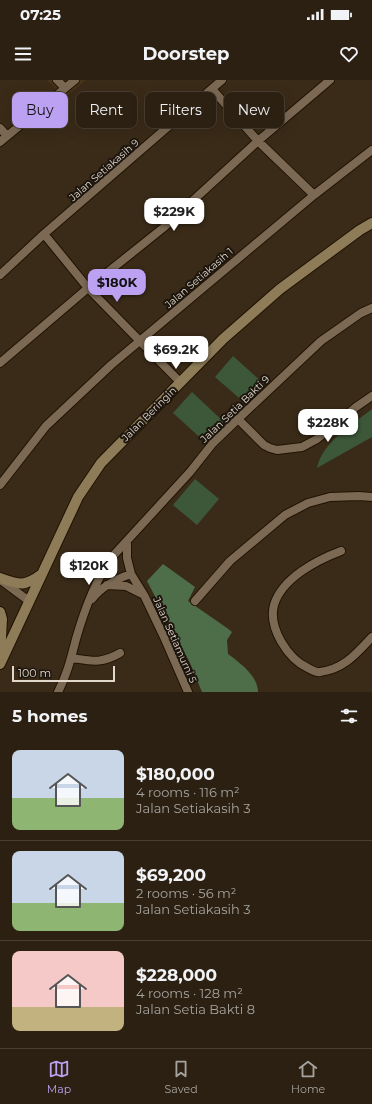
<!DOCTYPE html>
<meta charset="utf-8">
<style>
body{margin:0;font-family:Montserrat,sans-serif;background:#34281b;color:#f1f3f6;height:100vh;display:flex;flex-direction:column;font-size:15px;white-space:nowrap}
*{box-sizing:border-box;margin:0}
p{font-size:13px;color:#a6a39f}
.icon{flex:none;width:22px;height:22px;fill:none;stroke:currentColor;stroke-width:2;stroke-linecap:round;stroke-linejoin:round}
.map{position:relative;height:612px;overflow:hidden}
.sheet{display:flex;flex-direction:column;background:#2c2012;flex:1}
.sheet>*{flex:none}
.guide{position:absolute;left:12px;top:12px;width:348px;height:36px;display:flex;gap:8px}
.scale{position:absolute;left:12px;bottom:10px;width:103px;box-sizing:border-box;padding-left:4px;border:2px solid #e1d7cb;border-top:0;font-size:11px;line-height:14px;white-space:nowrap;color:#e1d7cb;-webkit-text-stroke:3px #1c150d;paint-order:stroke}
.price{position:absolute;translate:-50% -34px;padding:0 9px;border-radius:8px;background:#fff;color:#222;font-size:13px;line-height:26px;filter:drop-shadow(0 1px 2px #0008)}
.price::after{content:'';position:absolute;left:50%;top:24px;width:12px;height:9px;margin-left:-6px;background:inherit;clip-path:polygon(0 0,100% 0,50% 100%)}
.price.on{background:#bca0f2;color:#111}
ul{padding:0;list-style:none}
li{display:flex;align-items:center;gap:12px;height:100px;padding:0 12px}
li+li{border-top:1px solid #483e32}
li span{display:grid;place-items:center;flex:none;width:112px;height:80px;border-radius:8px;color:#555}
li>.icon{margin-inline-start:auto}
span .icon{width:48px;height:48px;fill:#fffc;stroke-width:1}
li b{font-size:17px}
h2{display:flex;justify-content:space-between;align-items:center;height:48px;padding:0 12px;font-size:17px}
.tag{padding:0 14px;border-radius:8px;background:#2c2012;box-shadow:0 4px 16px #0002,0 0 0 1px #483e32;font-size:14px;line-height:36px}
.tag.on{background:#bca0f2;color:#111}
.status{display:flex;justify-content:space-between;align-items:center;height:28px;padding:0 20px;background:#2c2012;direction:ltr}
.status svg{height:11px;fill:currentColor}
header{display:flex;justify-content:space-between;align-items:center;height:52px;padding:0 12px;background:#2c2012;font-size:18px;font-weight:700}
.menu{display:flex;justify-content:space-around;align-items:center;height:56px;border-top:1px solid #483e32;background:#2c2012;font-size:11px;color:#a6a39f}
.menu a{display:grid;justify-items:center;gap:2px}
.menu .on{color:#bca0f2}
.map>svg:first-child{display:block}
.built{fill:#473319}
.green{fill:#3c5839}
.forest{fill:#4e6e4a}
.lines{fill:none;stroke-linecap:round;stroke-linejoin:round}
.street-casing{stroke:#211302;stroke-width:10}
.secondary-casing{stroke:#211302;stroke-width:12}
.street{stroke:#7b6954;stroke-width:8}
.secondary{stroke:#8e7c58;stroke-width:10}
.labels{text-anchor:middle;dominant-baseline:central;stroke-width:4;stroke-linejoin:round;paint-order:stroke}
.street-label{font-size:10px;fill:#e1d7cb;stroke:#1c150d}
</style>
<div class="status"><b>07:25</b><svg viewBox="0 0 49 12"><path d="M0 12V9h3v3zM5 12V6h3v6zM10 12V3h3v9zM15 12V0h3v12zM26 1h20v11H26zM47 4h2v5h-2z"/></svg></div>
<header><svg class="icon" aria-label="menu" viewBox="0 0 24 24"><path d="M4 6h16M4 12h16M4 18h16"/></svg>Doorstep<svg class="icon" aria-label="heart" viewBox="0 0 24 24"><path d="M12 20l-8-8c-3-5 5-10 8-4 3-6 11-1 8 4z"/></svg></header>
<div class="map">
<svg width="372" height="612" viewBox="0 0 372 612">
<rect width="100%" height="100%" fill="#3a2b18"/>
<path class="built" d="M47,0H86L64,18Z"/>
<path class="green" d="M233,276L264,304L246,324L215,297Z
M192,312L224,342L205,362L173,333Z
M372,329V357L317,388C323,361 352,345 372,329Z
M195,399L219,419L197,445L173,425Z"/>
<path class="forest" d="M163,484L195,507L188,521L227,548L232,552L227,560L228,574C240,583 258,596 258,612H202L190,583L147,501Z"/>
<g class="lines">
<defs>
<path id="street" d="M57,0L65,8
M212,9L258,61L314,115
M0,48L7,56
M0,62L75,0
M44,154L88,208L180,302
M0,195L44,154L222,0
M0,283L88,208L163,148L258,61L330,0
M238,339L264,365L270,368L277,370L302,367L317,359L356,327L372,316
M0,405L46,346L111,285L314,115L372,70
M127,461V478L131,494L144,515L164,557L188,612
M341,471C317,480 282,498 274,525C268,548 288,579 308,588C312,590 316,593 320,592C344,589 356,574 372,557
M2,501L29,521
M107,505L126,506L142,514
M92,519C102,506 116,499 131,494
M195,521L230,481L285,435L308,423L330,417L359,416L372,417
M72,578C92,581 101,584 120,573
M58,612C67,595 71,578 76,559C84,531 94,502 112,477L190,392L213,363L238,339L321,261L361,233L372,228"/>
<path id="secondary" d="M0,498C20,505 24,507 42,494
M0,532L2,539L0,577
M0,584L78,417L101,383L223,259L280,209L360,150L372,143"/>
</defs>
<use href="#street" class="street-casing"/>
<use href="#secondary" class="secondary-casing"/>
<use href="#street" class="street"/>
<use href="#secondary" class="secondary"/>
</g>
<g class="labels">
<g class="street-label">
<text transform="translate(104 90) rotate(-41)">Jalan Setiakasih 9</text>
<text transform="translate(199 198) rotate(-41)">Jalan Setiakasih 1</text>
<text transform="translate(235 329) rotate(-44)">Jalan Setia Bakti 9</text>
<text transform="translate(149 334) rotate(-45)">Jalan Beringin</text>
<text transform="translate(175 560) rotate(66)">Jalan Setiamurni 5</text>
</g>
</g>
</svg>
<div class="scale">100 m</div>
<b class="price" style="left:174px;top:152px">$229K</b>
<b class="price on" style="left:117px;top:223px">$180K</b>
<b class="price" style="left:176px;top:290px">$69.2K</b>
<b class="price" style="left:328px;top:363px">$228K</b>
<b class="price" style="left:89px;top:506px">$120K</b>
<div class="guide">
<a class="tag on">Buy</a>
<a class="tag">Rent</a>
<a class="tag">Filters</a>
<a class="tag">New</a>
</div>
</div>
<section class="sheet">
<h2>5 homes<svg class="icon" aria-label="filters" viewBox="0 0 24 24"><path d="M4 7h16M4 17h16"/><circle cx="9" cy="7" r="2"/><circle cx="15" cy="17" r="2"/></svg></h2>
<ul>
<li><span style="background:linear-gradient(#c9d6e8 60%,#8fb573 0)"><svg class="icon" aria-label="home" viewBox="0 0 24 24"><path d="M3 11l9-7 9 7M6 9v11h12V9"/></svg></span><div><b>$180,000</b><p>4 rooms · 116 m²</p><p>Jalan Setiakasih 3</p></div></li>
<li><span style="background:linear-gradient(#c9d6e8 65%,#8fb573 0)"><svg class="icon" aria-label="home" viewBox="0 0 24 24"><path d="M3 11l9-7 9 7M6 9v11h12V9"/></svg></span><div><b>$69,200</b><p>2 rooms · 56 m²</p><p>Jalan Setiakasih 3</p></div></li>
<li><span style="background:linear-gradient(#f6c9c9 70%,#c2b280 0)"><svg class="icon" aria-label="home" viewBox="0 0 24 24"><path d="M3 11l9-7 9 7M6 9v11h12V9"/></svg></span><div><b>$228,000</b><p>4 rooms · 128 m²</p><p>Jalan Setia Bakti 8</p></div></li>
</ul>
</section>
<nav class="menu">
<a class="on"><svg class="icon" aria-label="map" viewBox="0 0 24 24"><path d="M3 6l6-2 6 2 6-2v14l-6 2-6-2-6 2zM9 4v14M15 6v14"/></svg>Map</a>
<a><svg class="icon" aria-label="saved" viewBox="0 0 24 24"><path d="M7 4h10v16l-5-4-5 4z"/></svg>Saved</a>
<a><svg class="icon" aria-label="home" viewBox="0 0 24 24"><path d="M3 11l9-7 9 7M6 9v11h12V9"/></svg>Home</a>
</nav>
